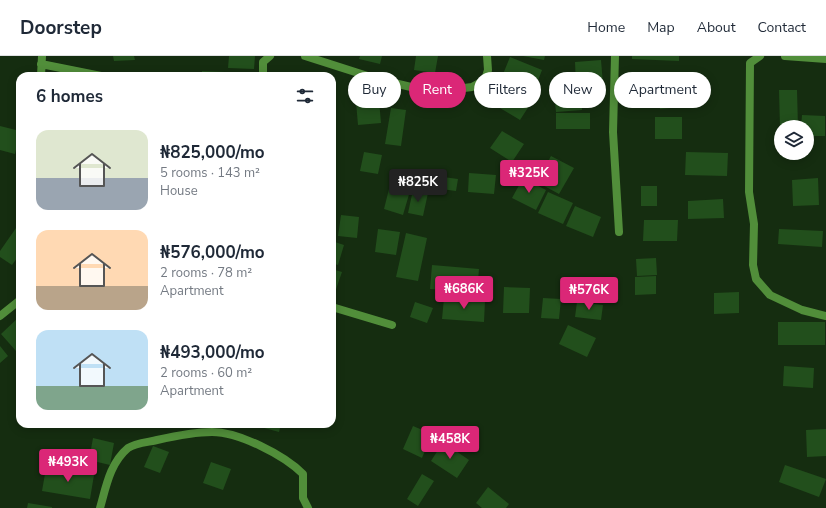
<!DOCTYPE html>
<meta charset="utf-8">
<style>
body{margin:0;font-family:"Nunito Sans",sans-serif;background:#f6f6f7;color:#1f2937;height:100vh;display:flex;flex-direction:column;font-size:15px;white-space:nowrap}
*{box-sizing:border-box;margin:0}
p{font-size:13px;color:#747a83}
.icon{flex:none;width:22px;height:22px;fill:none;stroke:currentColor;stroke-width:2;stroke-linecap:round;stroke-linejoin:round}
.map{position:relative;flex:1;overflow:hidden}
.drawer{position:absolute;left:16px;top:16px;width:320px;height:356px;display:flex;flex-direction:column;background:#fff;border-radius:12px;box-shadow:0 2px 10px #0003}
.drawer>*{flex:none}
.hud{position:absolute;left:348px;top:16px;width:380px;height:36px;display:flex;gap:8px}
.tools{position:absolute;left:774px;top:64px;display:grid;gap:8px}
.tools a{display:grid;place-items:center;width:40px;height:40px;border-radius:50%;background:#fff;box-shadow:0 2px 10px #0003;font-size:20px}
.price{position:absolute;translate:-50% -34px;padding:0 9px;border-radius:4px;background:#db2777;color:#fff;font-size:13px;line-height:26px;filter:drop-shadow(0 1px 2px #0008)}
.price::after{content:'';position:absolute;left:50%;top:24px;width:12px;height:9px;margin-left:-6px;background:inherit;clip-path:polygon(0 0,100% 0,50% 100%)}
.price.on{background:#222;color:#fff}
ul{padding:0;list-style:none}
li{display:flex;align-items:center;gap:12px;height:100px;padding:0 20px}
li span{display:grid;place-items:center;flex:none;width:112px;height:80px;border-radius:12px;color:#555}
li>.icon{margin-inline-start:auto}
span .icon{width:48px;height:48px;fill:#fffc;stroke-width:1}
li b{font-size:17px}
h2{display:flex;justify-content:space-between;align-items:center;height:48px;padding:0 20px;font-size:17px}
.pill{padding:0 14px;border-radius:18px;background:#fff;box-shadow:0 2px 10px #0003;font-size:14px;line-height:36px}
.pill.on{background:#db2777;color:#fff}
header{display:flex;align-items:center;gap:24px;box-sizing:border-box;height:56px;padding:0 20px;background:#fff;border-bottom:1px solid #e0e1e3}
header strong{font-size:19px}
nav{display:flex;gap:22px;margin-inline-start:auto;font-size:14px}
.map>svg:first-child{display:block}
.building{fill:#224f1c}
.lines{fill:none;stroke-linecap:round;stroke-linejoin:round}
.minor{stroke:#518e3a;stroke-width:8}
</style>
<header>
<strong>Doorstep</strong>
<nav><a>Home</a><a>Map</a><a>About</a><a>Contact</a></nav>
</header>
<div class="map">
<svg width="826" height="452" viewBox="0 0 826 452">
<rect width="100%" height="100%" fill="#152d10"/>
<path class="building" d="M113,0H134L135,4L114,5Z
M229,0H255L254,13L228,12Z
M360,0H382L380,8L359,3Z
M416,0H438L435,17L414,14Z
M523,0H545L544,4Z
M632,0H679V5L632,3Z
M510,1L542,14L534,35L501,23Z
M601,4L603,28L576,30L575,6Z
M202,15L225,16V20H202Z
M678,26L681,51L660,53L657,29Z
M507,32L531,47L520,64L495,49Z
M779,34H797L798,71H780Z
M581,36L582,54L556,56L554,38Z
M379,44L381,67L358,69L356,46Z
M391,52L406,54L401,90L385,88Z
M556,57H590V73H556Z
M802,59L825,60V80H807V71H801Z
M655,61H682V83H655Z
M0,70L20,75L15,98L0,94Z
M502,75L524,88L512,106L490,92Z
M364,96L382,99L378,118L360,115Z
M686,96L728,97L727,120L685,119Z
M551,100L574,112L559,138L537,126Z
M469,117L496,119L494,138L468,136Z
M421,118L458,123L456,135L419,130Z
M523,122L546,134L536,154L512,142Z
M818,122L819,149L793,150L792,124Z
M390,129L410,135L403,159L384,153Z
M641,130H657V150H641Z
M413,134L428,137L423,160L408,157Z
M548,136L573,147L563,168L538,157Z
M723,143L724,162L688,163V145Z
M575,150L601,161L593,181L566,170Z
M332,157H336L333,178H332Z
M341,159L359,161L357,182L338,180Z
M644,164H678L677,185H643Z
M16,172L20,175V198L12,209L0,201V195Z
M378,173L400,176L396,199L375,196Z
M779,173L823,175L822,191L778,188Z
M406,177L427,182L418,225L396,221Z
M332,185L344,189L338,209L332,207Z
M656,202L657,219L637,220L636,203Z
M432,209L479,213L477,237L430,233Z
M332,213L342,216L332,245Z
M656,220V238L635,239V221Z
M504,231L530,232L529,257H503Z
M739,236V257L714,258V237Z
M444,242L485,245L484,266L442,263Z
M543,242L561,243L559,263L541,262Z
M415,246L433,252L427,267L410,261Z
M577,246L603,249L601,264L575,261Z
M20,260V292L16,295L1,278Z
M778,266H825V289H778Z
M568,269L596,282L587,301L559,288Z
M0,290L8,300L0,307Z
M784,310L814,312L813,332L783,330Z
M235,368H252L251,372Z
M258,368H281L279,376L257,370Z
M413,370L432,378L422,402L403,393Z
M826,373V400L807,401L806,374Z
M93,382L114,387L110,409L89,404Z
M443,386L469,404L457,422L431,405Z
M153,390L169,396L160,417L144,411Z
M211,406L231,413L223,434L203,427Z
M785,409L826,423L819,441L779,426Z
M46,412L94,419L90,443L42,435Z
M422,418L434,425L418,450L407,443Z
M488,431L509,448L506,452H482L476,447Z
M28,447L52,451V452H27Z"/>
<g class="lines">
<path class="minor" d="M305,0L377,23L411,31L448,34L472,31L485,24L488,14L487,0
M615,0L613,76L619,176
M760,0L750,7L749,136L754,168L753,209L756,223L770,239L802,254L826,260
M785,0L826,3
M41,8L101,20
M41,20L42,0
M263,20V6L270,0
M332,251L392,269
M0,260L20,244
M100,452C106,431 110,407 128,392C135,387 149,386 157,384C175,380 194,376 212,376C239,376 284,399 303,418V442L308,452"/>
</g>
</svg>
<div class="tools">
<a><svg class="icon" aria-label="layers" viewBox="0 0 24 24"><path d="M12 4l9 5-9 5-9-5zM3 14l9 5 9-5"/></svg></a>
</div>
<b class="price" style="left:529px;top:138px">₦325K</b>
<b class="price on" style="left:418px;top:147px">₦825K</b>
<b class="price" style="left:464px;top:254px">₦686K</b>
<b class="price" style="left:589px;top:255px">₦576K</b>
<b class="price" style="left:450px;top:404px">₦458K</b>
<b class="price" style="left:68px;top:427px">₦493K</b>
<div class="hud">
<a class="pill">Buy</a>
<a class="pill on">Rent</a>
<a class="pill">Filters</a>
<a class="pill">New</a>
<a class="pill">Apartment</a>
</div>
<section class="drawer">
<h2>6 homes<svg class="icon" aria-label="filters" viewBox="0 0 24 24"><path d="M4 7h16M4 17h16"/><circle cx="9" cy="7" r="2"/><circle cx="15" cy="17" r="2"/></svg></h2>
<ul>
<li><span style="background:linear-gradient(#dfe7d0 60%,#9aa5b1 0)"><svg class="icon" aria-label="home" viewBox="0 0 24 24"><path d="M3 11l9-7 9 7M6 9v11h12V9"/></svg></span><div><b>₦825,000/mo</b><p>5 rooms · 143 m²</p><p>House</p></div></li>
<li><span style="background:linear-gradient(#ffd9b3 70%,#b9a48a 0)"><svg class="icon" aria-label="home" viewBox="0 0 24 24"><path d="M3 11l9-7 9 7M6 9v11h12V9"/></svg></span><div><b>₦576,000/mo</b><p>2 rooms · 78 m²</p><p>Apartment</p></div></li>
<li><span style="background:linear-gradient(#bfe0f5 70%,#7fa58c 0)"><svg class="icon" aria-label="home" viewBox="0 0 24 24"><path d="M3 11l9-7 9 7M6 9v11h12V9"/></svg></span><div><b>₦493,000/mo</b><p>2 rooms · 60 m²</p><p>Apartment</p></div></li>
</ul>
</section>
</div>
